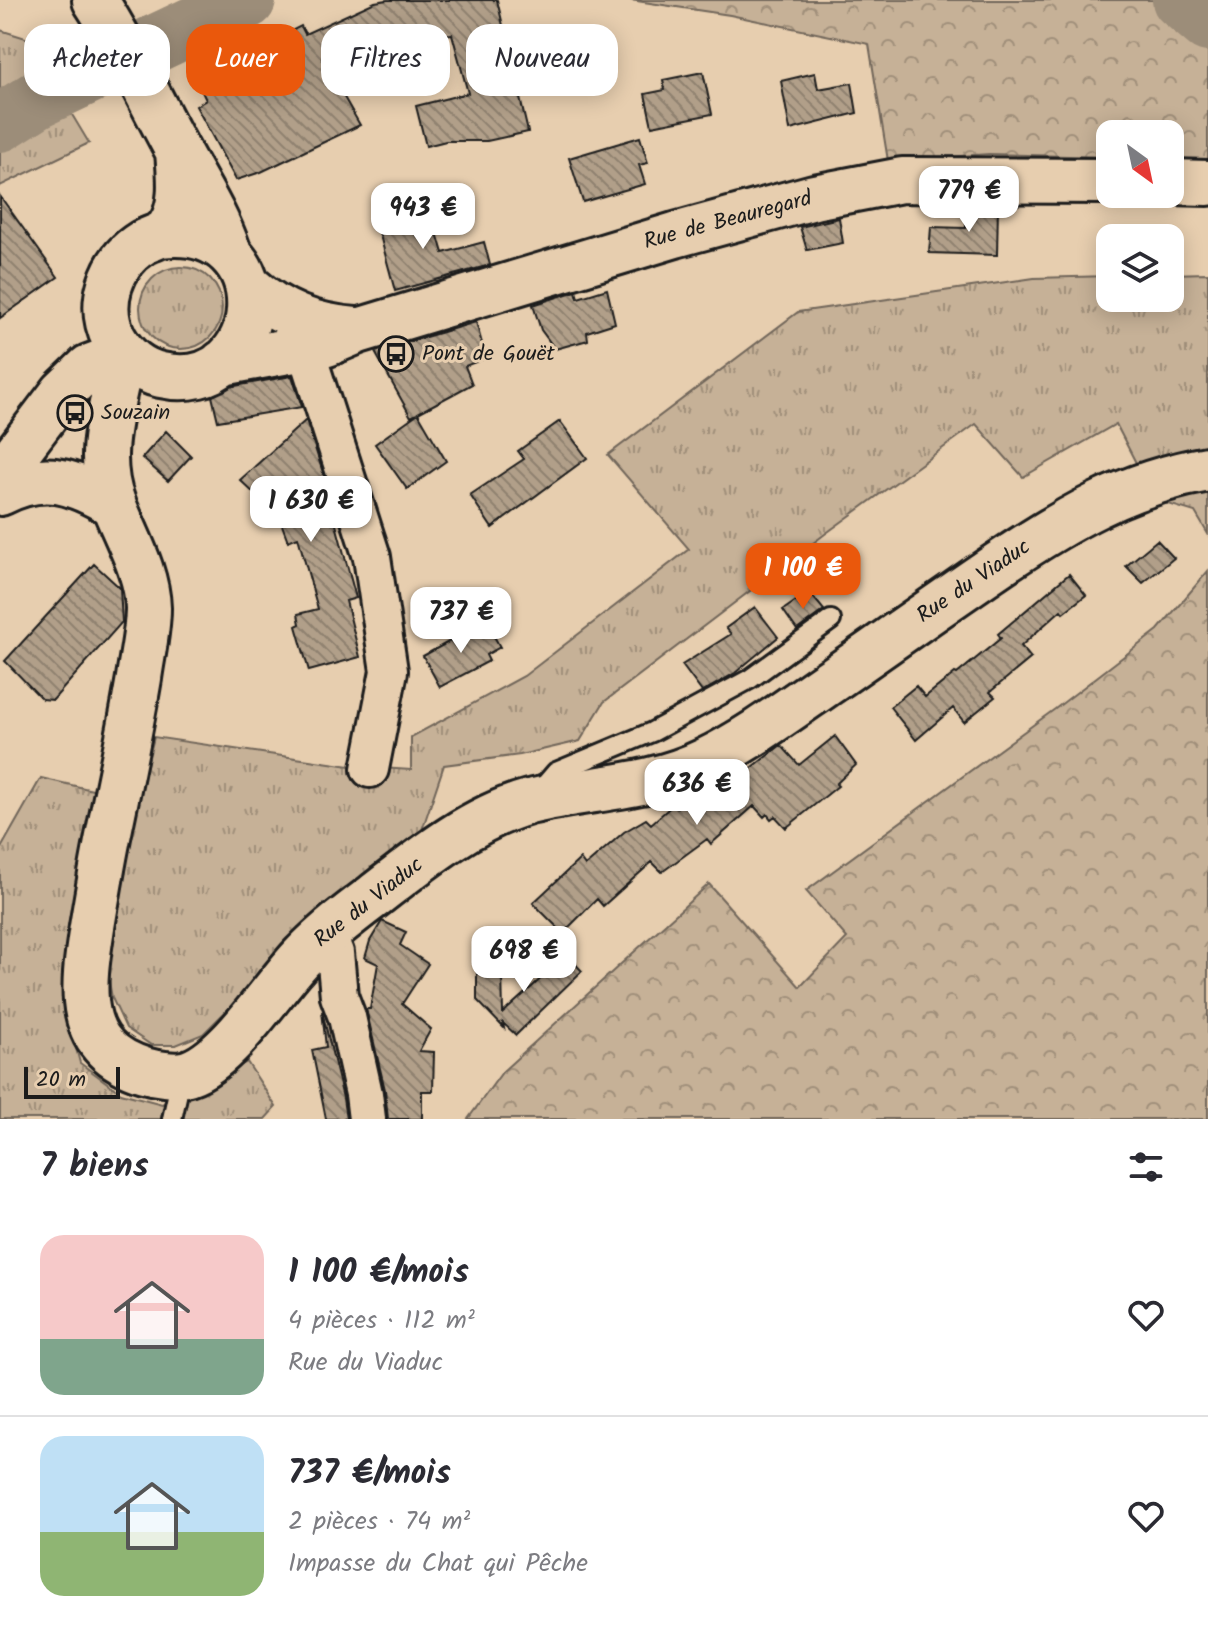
<!DOCTYPE html>
<html lang="fr">
<meta charset="utf-8">
<style>
body{margin:0;font-family:Kalam,sans-serif;background:#f7f7f7;color:#2b2b33;height:100vh;display:flex;flex-direction:column;font-size:30px;white-space:nowrap}
*{box-sizing:border-box;margin:0}
p{font-size:26px;color:#7c7c81}
.icon{flex:none;width:44px;height:44px;fill:none;stroke:currentColor;stroke-width:2;stroke-linecap:round;stroke-linejoin:round}
.map{position:relative;height:1119px;overflow:hidden}
.panel{display:flex;flex-direction:column;background:#fff;flex:1}
.panel>*{flex:none}
.banner{position:absolute;left:24px;top:24px;width:800px;height:72px;display:flex;gap:16px}
.needle{width:52px;rotate:147deg}
.fabs{position:absolute;left:1096px;top:120px;display:grid;gap:16px}
.fabs a{display:grid;place-items:center;width:88px;height:88px;border-radius:16px;background:#fff;box-shadow:0 4px 20px #0003;font-size:40px}
.scale{position:absolute;left:24px;bottom:20px;width:96px;box-sizing:border-box;padding-left:8px;border:4px solid #1c1c1c;border-top:0;font-size:22px;line-height:28px;white-space:nowrap;color:#1c1c1c;-webkit-text-stroke:6px #e7ceaf;paint-order:stroke}
.price{position:absolute;translate:-50% -68px;padding:0 18px;border-radius:16px;background:#fff;color:#222;font-size:26px;line-height:52px;filter:drop-shadow(0 2px 4px #0008)}
.price::after{content:'';position:absolute;left:50%;top:48px;width:24px;height:18px;margin-left:-12px;background:inherit;clip-path:polygon(0 0,100% 0,50% 100%)}
.price.on{background:#ea580c;color:#fff}
ul{padding:0;list-style:none}
li{display:flex;align-items:center;gap:24px;height:200px;padding:0 40px}
li+li{border-top:2px solid #e1e1e2}
li span{display:grid;place-items:center;flex:none;width:224px;height:160px;border-radius:24px;color:#555}
li>.icon{margin-inline-start:auto}
span .icon{width:96px;height:96px;fill:#fffc;stroke-width:1}
li b{font-size:34px}
h2{display:flex;justify-content:space-between;align-items:center;height:96px;padding:0 40px;font-size:34px}
.chip{padding:0 28px;border-radius:24px;background:#fff;box-shadow:0 4px 20px #0003;font-size:28px;line-height:72px}
.chip.on{background:#ea580c;color:#fff}
.map>svg:first-child{display:block}
.grass{fill:url(#grass-tufts);stroke:#71665a;stroke-width:2}
.forest{fill:url(#forest-crowns);stroke:#71665a;stroke-width:2}
.lines{fill:none;stroke-linecap:round;stroke-linejoin:round}
.river{stroke:#9c8d79;stroke-width:58}
.building{fill:url(#building-back-hatch);stroke:#1c1c1c;stroke-width:2}
.lane-casing{stroke:#1c1c1c;stroke-width:24}
.street-casing{stroke:#1c1c1c;stroke-width:42}
.secondary-casing{stroke:#1c1c1c;stroke-width:50}
.lane{stroke:#e7ceaf;stroke-width:18}
.street{stroke:#e7ceaf;stroke-width:36}
.secondary{stroke:#e7ceaf;stroke-width:44}
.labels{text-anchor:middle;dominant-baseline:central;stroke-width:6;stroke-linejoin:round;paint-order:stroke}
.street-label{font-size:22px;fill:#1c1c1c;stroke:#e7ceaf}
.poi-label{font-size:22px;fill:#1c1c1c;stroke:#e7ceaf;text-anchor:start}
</style>
<div class="map">
<svg width="1208" height="1119" viewBox="0 0 1208 1119">
<defs>
<pattern id="grass-tufts" width="24" height="20" patternUnits="userSpaceOnUse" patternTransform="scale(2)"><rect width="24" height="20" fill="#c6b197"/><path d="M3 7l-1-3M5 7V3M7 7l1-3M15 17l-1-3M17 17v-4M19 17l1-3" fill="none" stroke="#a08f7a"/></pattern>
<pattern id="forest-crowns" width="20" height="18" patternUnits="userSpaceOnUse" patternTransform="scale(2)"><rect width="20" height="18" fill="#c6b197"/><path d="M2 6a3 3 0 1 1 6 0M12 15a3 3 0 1 1 6 0" fill="none" stroke="#a08f7a"/></pattern>
<pattern id="building-back-hatch" width="6" height="6" patternUnits="userSpaceOnUse" patternTransform="scale(2)"><rect width="6" height="6" fill="#b19f89"/><path d="M-1 5l2 2M0 0l6 6M5-1l2 2" fill="none" stroke="#8f816f"/></pattern>
</defs>
<rect width="100%" height="100%" fill="#e7ceaf"/>
<filter id="ink" filterUnits="userSpaceOnUse"><feTurbulence type="fractalNoise" baseFrequency=".0125" numOctaves="2"/><feDisplacementMap in="SourceGraphic" scale="16" xChannelSelector="R" yChannelSelector="G"/><feConvolveMatrix kernelMatrix="1 2 1 2 8 2 1 2 1" color-interpolation-filters="sRGB"/></filter>
<g filter="url(#ink)">
<path class="grass" d="M0,30L26,38L89,143L0,186Z
M140 308a41 41 0 1 1 82 0a41 41 0 1 1-82 0Z
M1208,273V534L1195,512L1155,500L1116,424L1023,477L976,424L825,534L604,702L580,741L520,755L444,765L420,836L247,990L203,1034L176,1045H151L126,1028L112,998L106,965L112,905L154,737L350,766L411,770V737L524,676L689,549L608,455L798,312L1034,278L1110,276V298H1170V274Z
M41,778L97,791L63,1001L80,1063L121,1093L162,1104L247,1062L276,1107L265,1119H0V850Z"/>
<path class="forest" d="M630,0H1208V160L1170,159V134H1110V157L989,154L888,161L869,44L730,15Z
M1208,571V1119H468L503,1071L709,884L800,987L847,938L806,891L1055,709L1158,630Z"/>
<g class="lines">
<path class="river" d="M1181,0L1208,23
M0,123L36,100L247,0"/>
</g>
<path class="building" d="M387,0H497L528,132L487,141H446L426,146L416,106L468,93L452,34L393,39L391,28L322,59L360,125L261,172L236,180L196,106L206,100L196,79L301,26L305,34L375,2Z
M703,72L712,114L652,126L645,94L665,90L663,80Z
M815,73L818,89L852,83L857,113L790,130L781,81Z
M640,137L648,163L639,165L645,184L583,202L569,158Z
M0,196L58,277L0,318Z
M966,205L998,206L997,255L929,253L931,227L966,228Z
M429,206L443,253L484,242L490,265L395,291L377,224L379,223L378,219Z
M839,218L843,243L807,250L800,227Z
M607,289L615,323L587,332L588,340L555,349L541,330L533,305L576,291L578,298Z
M476,322L486,358L465,366L472,384L418,413L446,461L407,489L375,444L417,414L411,417L375,352Z
M292,376L302,407L218,421L212,396L229,387Z
M306,420L337,516L334,517L356,598L346,601L360,657L309,671L296,626L300,624L298,614L318,609L298,537L288,541L279,517L240,480Z
M560,421L587,458L492,528L470,495L524,459L518,451Z
M166,431L191,456L168,481L142,458Z
M1157,540L1174,558L1143,583L1126,566Z
M94,564L120,588L122,622L53,700L42,699L5,661Z
M1069,574L1086,595L1063,613L1061,610L1021,646L1031,658L990,692L995,697L964,722L953,708L916,740L890,707L916,686L925,697L955,673L957,674L1001,638L998,634Z
M809,592L824,610L797,630L783,610Z
M755,607L778,637L735,673L702,692L682,665L731,634L726,628Z
M488,625L500,647L486,655L489,661L440,687L423,656L472,629L474,633Z
M835,736L856,765L836,784L838,786L786,828L775,816L771,819L767,814L764,817L754,806L711,844L707,839L662,872L652,862L603,906L597,899L563,933L533,903L580,859L585,866L624,832L646,819L651,824L675,803L677,807L691,794L700,802L718,788L721,792L781,745L799,765Z
M382,921L406,932L400,945L428,964L402,1004L431,1029L419,1051L434,1052L433,1091H422V1119H388L385,1090L366,1009H370L378,964L365,958L370,941Z
M567,955L582,971L516,1035L503,1023L504,1028L477,1000V971H502L503,1013Z
M322,1011L343,1098L346,1119H326L312,1050L326,1047Z"/>
<g class="lines">
<defs>
<path id="lane" d="M538,793L556,772L652,732L750,679L831,620
M172,1119L182,1074"/>
<path id="street" d="M305,348L372,557L389,671L370,769
M327,934L335,953L339,996L347,1017L364,1094L367,1119"/>
<path id="secondary" d="M95,0C127,49 151,102 179,153C197,186 217,217 229,253
M1170,182L1208,183
M161,235C286,220 271,399 161,375C141,371 124,357 114,339C97,305 110,263 142,243C150,238 161,237 168,229C184,208 180,176 178,152
M248,286C281,315 313,326 355,330
M125,355C119,368 117,380 114,394C106,431 99,466 113,503C126,537 147,571 148,608C148,631 142,656 139,678C130,731 119,784 108,837C102,867 97,897 92,927C83,985 72,1048 144,1070C154,1073 173,1076 184,1074C226,1065 273,986 304,955C325,933 350,914 374,896C420,860 471,818 529,802C588,787 648,789 705,761C750,739 791,708 832,680C888,641 943,602 999,564C1066,519 1126,483 1208,469
M222,363L327,344L358,331L675,235L814,197L902,180L1110,181
M0,475L63,392L89,367L124,354
M0,493C44,470 74,481 114,505"/>
</defs>
<use href="#lane" class="lane-casing"/>
<use href="#street" class="street-casing"/>
<use href="#secondary" class="secondary-casing"/>
<use href="#lane" class="lane"/>
<use href="#street" class="street"/>
<use href="#secondary" class="secondary"/>
</g>
</g>
<defs>
<symbol id="bus-ring" viewBox="-11 -11 22 22"><circle r="9.5" fill="#e7ceaf" stroke="#1c1c1c" stroke-width="1.5"/><path d="M-5-6H5V4H4V6H2V4H-2V6H-4V4H-5ZM-3.5-4V0h7V-4ZM-3.5 1.2v1.5H-2V1.2ZM2 1.2v1.5H3.5V1.2Z" fill="#1c1c1c"/></symbol>
</defs>
<g fill-rule="evenodd">
<use href="#bus-ring" x="376" y="334" width="40" height="40"/>
<use href="#bus-ring" x="55" y="393" width="40" height="40"/>
</g>
<g class="labels">
<g class="street-label">
<text transform="translate(728 221) rotate(-15)">Rue de Beauregard</text>
<text transform="translate(974 582) rotate(-34)">Rue du Viaduc</text>
<text transform="translate(369 903) rotate(-38)">Rue du Viaduc</text>
</g>
<g class="poi-label">
<text x="422" y="354">Pont de Gouët</text>
<text x="101" y="413">Souzain</text>
</g>
</g>
</svg>
<div class="fabs">
<a><svg class="needle" viewBox="-14 -14 28 28"><path d="M0-13l5 13h-10z" fill="#e53935"/><path d="M0 13l5-13h-10z" fill="#7c7c81"/></svg></a>
<a><svg class="icon" aria-label="layers" viewBox="0 0 24 24"><path d="M12 4l9 5-9 5-9-5zM3 14l9 5 9-5"/></svg></a>
</div>
<div class="scale">20 m</div>
<b class="price" style="left:969px;top:234px">779 €</b>
<b class="price" style="left:423px;top:251px">943 €</b>
<b class="price" style="left:311px;top:544px">1 630 €</b>
<b class="price on" style="left:803px;top:611px">1 100 €</b>
<b class="price" style="left:461px;top:655px">737 €</b>
<b class="price" style="left:697px;top:827px">636 €</b>
<b class="price" style="left:524px;top:994px">698 €</b>
<div class="banner">
<a class="chip">Acheter</a>
<a class="chip on">Louer</a>
<a class="chip">Filtres</a>
<a class="chip">Nouveau</a>
</div>
</div>
<section class="panel">
<h2>7 biens<svg class="icon" aria-label="filters" viewBox="0 0 24 24"><path d="M4 7h16M4 17h16"/><circle cx="9" cy="7" r="2"/><circle cx="15" cy="17" r="2"/></svg></h2>
<ul>
<li><span style="background:linear-gradient(#f6c9c9 65%,#7fa58c 0)"><svg class="icon" aria-label="home" viewBox="0 0 24 24"><path d="M3 11l9-7 9 7M6 9v11h12V9"/></svg></span><div><b>1 100 €/mois</b><p>4 pièces · 112 m²</p><p>Rue du Viaduc</p></div><svg class="icon" aria-label="heart" viewBox="0 0 24 24"><path d="M12 20l-8-8c-3-5 5-10 8-4 3-6 11-1 8 4z"/></svg></li>
<li><span style="background:linear-gradient(#bfe0f5 60%,#8fb573 0)"><svg class="icon" aria-label="home" viewBox="0 0 24 24"><path d="M3 11l9-7 9 7M6 9v11h12V9"/></svg></span><div><b>737 €/mois</b><p>2 pièces · 74 m²</p><p>Impasse du Chat qui Pêche</p></div><svg class="icon" aria-label="heart" viewBox="0 0 24 24"><path d="M12 20l-8-8c-3-5 5-10 8-4 3-6 11-1 8 4z"/></svg></li>
</ul>
</section>
